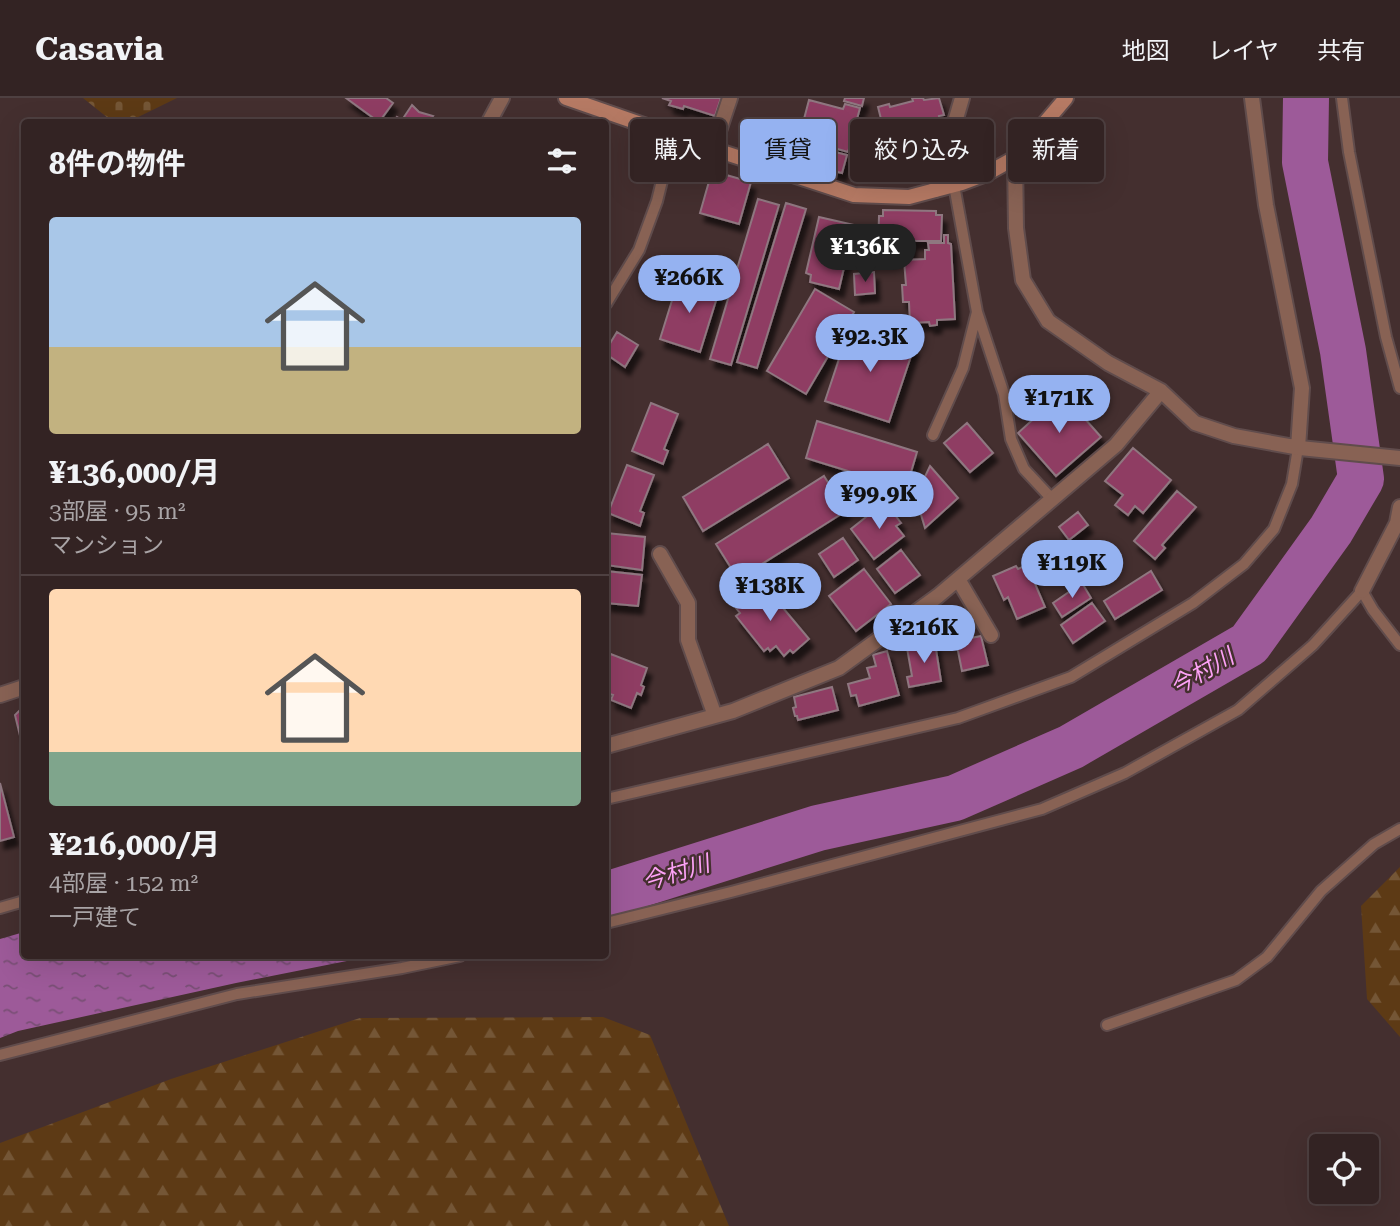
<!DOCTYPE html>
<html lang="ja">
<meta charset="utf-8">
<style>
body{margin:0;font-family:"Roboto Serif","Noto Sans JP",serif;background:#3e2f30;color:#f1f3f6;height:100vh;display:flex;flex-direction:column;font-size:26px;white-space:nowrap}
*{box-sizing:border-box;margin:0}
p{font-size:23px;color:#a9a4a6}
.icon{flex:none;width:38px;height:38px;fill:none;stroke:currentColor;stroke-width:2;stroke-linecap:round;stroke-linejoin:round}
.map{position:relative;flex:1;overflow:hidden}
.details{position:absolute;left:21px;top:21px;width:588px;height:840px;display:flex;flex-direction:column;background:#332323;border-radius:7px;box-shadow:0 7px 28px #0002,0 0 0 2px #4e4041}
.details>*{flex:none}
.banner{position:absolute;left:630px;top:21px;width:665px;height:63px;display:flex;gap:14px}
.fabs{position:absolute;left:1309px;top:1036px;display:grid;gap:14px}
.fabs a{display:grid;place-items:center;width:70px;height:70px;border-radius:7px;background:#332323;box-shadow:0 7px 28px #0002,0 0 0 2px #4e4041;font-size:35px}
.price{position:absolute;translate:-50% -60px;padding:0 16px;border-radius:24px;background:#95b2f1;color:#111;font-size:23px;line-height:46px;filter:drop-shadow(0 2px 4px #0008)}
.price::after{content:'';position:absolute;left:50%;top:42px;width:21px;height:16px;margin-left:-10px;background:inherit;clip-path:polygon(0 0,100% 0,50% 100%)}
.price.active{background:#222;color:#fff}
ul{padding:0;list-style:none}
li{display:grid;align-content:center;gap:14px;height:371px;padding:0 28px}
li+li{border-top:2px solid #4e4041}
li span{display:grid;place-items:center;height:217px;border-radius:7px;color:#555}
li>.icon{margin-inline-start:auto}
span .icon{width:126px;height:126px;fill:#fffc;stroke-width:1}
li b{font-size:30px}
h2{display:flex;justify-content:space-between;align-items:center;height:84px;padding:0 28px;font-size:30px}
.pill{padding:0 24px;border-radius:7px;background:#332323;box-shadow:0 7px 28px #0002,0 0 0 2px #4e4041;font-size:24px;line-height:63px}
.pill.active{background:#95b2f1;color:#111}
header{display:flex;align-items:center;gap:42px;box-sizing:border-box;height:98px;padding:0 35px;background:#332323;border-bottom:2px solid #4e4041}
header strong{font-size:33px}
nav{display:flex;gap:38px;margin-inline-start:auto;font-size:24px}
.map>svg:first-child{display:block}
.forest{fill:url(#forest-firs)}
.cemetery{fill:url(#cemetery-stones)}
.water{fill:url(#water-ripples)}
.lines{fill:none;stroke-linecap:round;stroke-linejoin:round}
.river{stroke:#9d5a99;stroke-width:46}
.building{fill:#8f3c63;stroke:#8f7780;stroke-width:2;filter:url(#shadow)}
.lane-casing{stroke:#604c4c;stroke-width:14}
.street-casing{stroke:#604c4c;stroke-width:18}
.secondary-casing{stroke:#604c4c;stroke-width:18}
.lane{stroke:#886254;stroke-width:10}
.street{stroke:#886254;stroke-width:14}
.secondary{stroke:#b67a64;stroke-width:14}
.labels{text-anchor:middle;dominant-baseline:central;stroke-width:5;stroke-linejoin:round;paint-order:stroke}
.water-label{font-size:23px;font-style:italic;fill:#fda2f7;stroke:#442f2f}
</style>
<header>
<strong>Casavia</strong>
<nav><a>地図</a><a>レイヤ</a><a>共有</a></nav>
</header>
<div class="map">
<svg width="1400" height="1128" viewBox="0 0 1400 1128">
<defs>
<pattern id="forest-firs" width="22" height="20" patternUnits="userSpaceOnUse" patternTransform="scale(1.75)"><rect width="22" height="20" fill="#5d3a15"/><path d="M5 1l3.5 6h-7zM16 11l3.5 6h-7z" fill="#745636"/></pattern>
<pattern id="cemetery-stones" width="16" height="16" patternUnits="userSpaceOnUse" patternTransform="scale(1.75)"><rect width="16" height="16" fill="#5d3a15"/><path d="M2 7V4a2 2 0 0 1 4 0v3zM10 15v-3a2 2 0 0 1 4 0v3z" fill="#745636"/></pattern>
<pattern id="water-ripples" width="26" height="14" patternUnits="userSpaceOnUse" patternTransform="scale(1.75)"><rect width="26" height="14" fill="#9d5a99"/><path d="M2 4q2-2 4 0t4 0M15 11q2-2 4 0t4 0" fill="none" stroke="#794f75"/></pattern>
<filter id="shadow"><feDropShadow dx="4.5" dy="8" stdDeviation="2" flood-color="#0009"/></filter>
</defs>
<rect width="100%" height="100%" fill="#442f2f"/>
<path class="forest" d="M1400,769V939L1367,901L1361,808Z
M603,919L650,937L729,1128H0V1045L171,981L360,920Z"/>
<path class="cemetery" d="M83,0H177L128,24H113Z"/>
<path class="water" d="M24,834V858H372L236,885L18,933L0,940V841Z"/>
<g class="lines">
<path class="river" d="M606,797L818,730L955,700L1071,649L1249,546L1331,432L1361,381L1343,253L1305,64L1306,0"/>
</g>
<path class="building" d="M346,0H386L393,5L379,24Z
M662,0H721L715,18L684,8L683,11L669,7L671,3Z
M845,0H864L862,8L844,3Z
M912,0H923L924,2L939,0L944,17L939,18L943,32L932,34L934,42L925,44L927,48L900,55L898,48L884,51L880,34L884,33L878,9L889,6L890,9L913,3Z
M809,2L843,11L845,6L860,10L848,54L799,40Z
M412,7L419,14L433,18L428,24H393L397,19L402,22Z
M800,45L847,57L842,75L795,64Z
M712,73L751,84L739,126L700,115Z
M758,101L779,107L731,267L710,261Z
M786,105L806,111L757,270L737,264Z
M883,112L936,113V117H942L941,143H911V153L878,152L879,118H883Z
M819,119L854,127L839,191L810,184L811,177L806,175Z
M944,137H948V145L951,146L955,221L937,222V227L930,228L929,224L910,225L909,204H903L902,187H906L904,162L925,161V152H929L928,145H944Z
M874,174L875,195L855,197L854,176Z
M679,180L719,193L700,254L660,241Z
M815,191L854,214L806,296L767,273Z
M850,228L914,249L889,324L825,303Z
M617,234L638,247L625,269L606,256V252Z
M1062,295L1101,339L1056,378L1018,335Z
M651,305L678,316L664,351L668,353L663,366L632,353Z
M817,323L917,354L906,391L806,360Z
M967,325L993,355L970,374L944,345Z
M768,346L789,380L703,433L683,399Z
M1133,350L1171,382L1143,415L1135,408L1128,417L1115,407L1123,397L1105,383Z
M627,367L654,377L640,413L644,415L640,428L608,415Z
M930,368L958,400L925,430L919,410L920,389Z
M824,378L846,413L738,481L716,446Z
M1177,393L1196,409L1162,447L1165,450L1155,461L1134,443Z
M885,404L901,425L896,428L904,438L874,461L851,431Z
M1078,414L1088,427L1069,442L1059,429Z
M606,435L645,439L642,472L606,467Z
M843,440L858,462L834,479L819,456Z
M901,452L920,477L895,495L877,471Z
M1027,467L1045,509L1017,521L1008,499L1004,502L993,478L1016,468L1018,471Z
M864,471L891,506L856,533L829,498Z
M606,473L642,477L638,508L606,505Z
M1151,473L1162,492L1115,521L1104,503Z
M1082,485L1091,500L1062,519L1053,505Z
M763,486L809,541L793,555L790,552L784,558L776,548L770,553L768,550L764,553L736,518L740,515L736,510Z
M1092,505L1105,523L1073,545L1061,527Z
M981,538L988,567L962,573L956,543Z
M935,545L941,583L909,589L907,579L912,578L907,550Z
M887,553L899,597L859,608L856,597L851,598L848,586L870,580L867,570L876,568L873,557Z
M608,555L647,570L641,587L644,589L641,597L637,595L631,610L611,602L613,597L606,595V561Z
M832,589L838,612L798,622L797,618H795L793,610L796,609L794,599Z
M24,610V654L15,617L21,611Z
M0,685L14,739L0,743Z"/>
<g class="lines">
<defs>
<path id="lane" d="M1342,0L1349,54L1386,239L1400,290
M606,206L639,152L657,103L673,38
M977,214L1004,296L1011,341L1024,371L1052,401
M933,337L963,270L977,214L954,87
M606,701L958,620L1071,579L1193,505L1244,466L1274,431L1292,386L1298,350
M0,810L24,803
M606,825L731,794L1042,711L1125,675L1238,612L1313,547L1362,493L1373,512L1400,547
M1107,927L1236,882L1267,859L1321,793L1374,746L1400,731
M0,957L237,896L402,870L460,858"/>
<path id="street" d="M1252,0L1266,107L1302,290L1298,350
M489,24L502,0
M713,51L730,0
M1015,60L1016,130L1023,182L1048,223L1108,265L1161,293L1195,325L1234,338L1300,350L1400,360
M935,92L962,0
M660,456L688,505V542L715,618
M958,481L991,537
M1362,493L1397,425L1400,409
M0,597L24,589
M606,648L733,613L839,570L938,498L1116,347L1161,293"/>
<path id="secondary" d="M566,0L713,51L854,97L909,99L962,85L986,76L1015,60L1066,0"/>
</defs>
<use href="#lane" class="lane-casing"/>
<use href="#street" class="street-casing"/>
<use href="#secondary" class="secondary-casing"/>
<use href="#lane" class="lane"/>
<use href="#street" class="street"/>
<use href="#secondary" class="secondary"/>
</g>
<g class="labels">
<g class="water-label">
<text transform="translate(1202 574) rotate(-30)">今村川</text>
<text transform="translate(676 775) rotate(-17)">今村川</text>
</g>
</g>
</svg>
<div class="fabs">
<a><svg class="icon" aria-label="locate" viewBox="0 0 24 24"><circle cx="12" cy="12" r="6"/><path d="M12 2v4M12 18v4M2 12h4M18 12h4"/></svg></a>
</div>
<b class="price active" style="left:865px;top:186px">¥136K</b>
<b class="price" style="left:689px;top:217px">¥266K</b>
<b class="price" style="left:870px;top:276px">¥92.3K</b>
<b class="price" style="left:1059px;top:337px">¥171K</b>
<b class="price" style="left:879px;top:433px">¥99.9K</b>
<b class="price" style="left:1072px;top:502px">¥119K</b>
<b class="price" style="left:770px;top:525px">¥138K</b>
<b class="price" style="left:924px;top:567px">¥216K</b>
<div class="banner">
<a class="pill">購入</a>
<a class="pill active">賃貸</a>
<a class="pill">絞り込み</a>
<a class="pill">新着</a>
</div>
<section class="details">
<h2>8件の物件<svg class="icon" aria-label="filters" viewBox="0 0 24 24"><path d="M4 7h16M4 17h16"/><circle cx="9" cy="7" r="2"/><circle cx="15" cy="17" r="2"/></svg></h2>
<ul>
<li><span style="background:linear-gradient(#a9c7e8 60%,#c2b280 0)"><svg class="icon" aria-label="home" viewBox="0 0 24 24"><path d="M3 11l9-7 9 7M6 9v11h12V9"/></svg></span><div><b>¥136,000/月</b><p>3部屋 · 95 m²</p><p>マンション</p></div></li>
<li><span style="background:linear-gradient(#ffd9b3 75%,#7fa58c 0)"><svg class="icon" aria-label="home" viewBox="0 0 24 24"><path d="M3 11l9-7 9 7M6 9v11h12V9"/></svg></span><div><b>¥216,000/月</b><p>4部屋 · 152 m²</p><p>一戸建て</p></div></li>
</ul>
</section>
</div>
